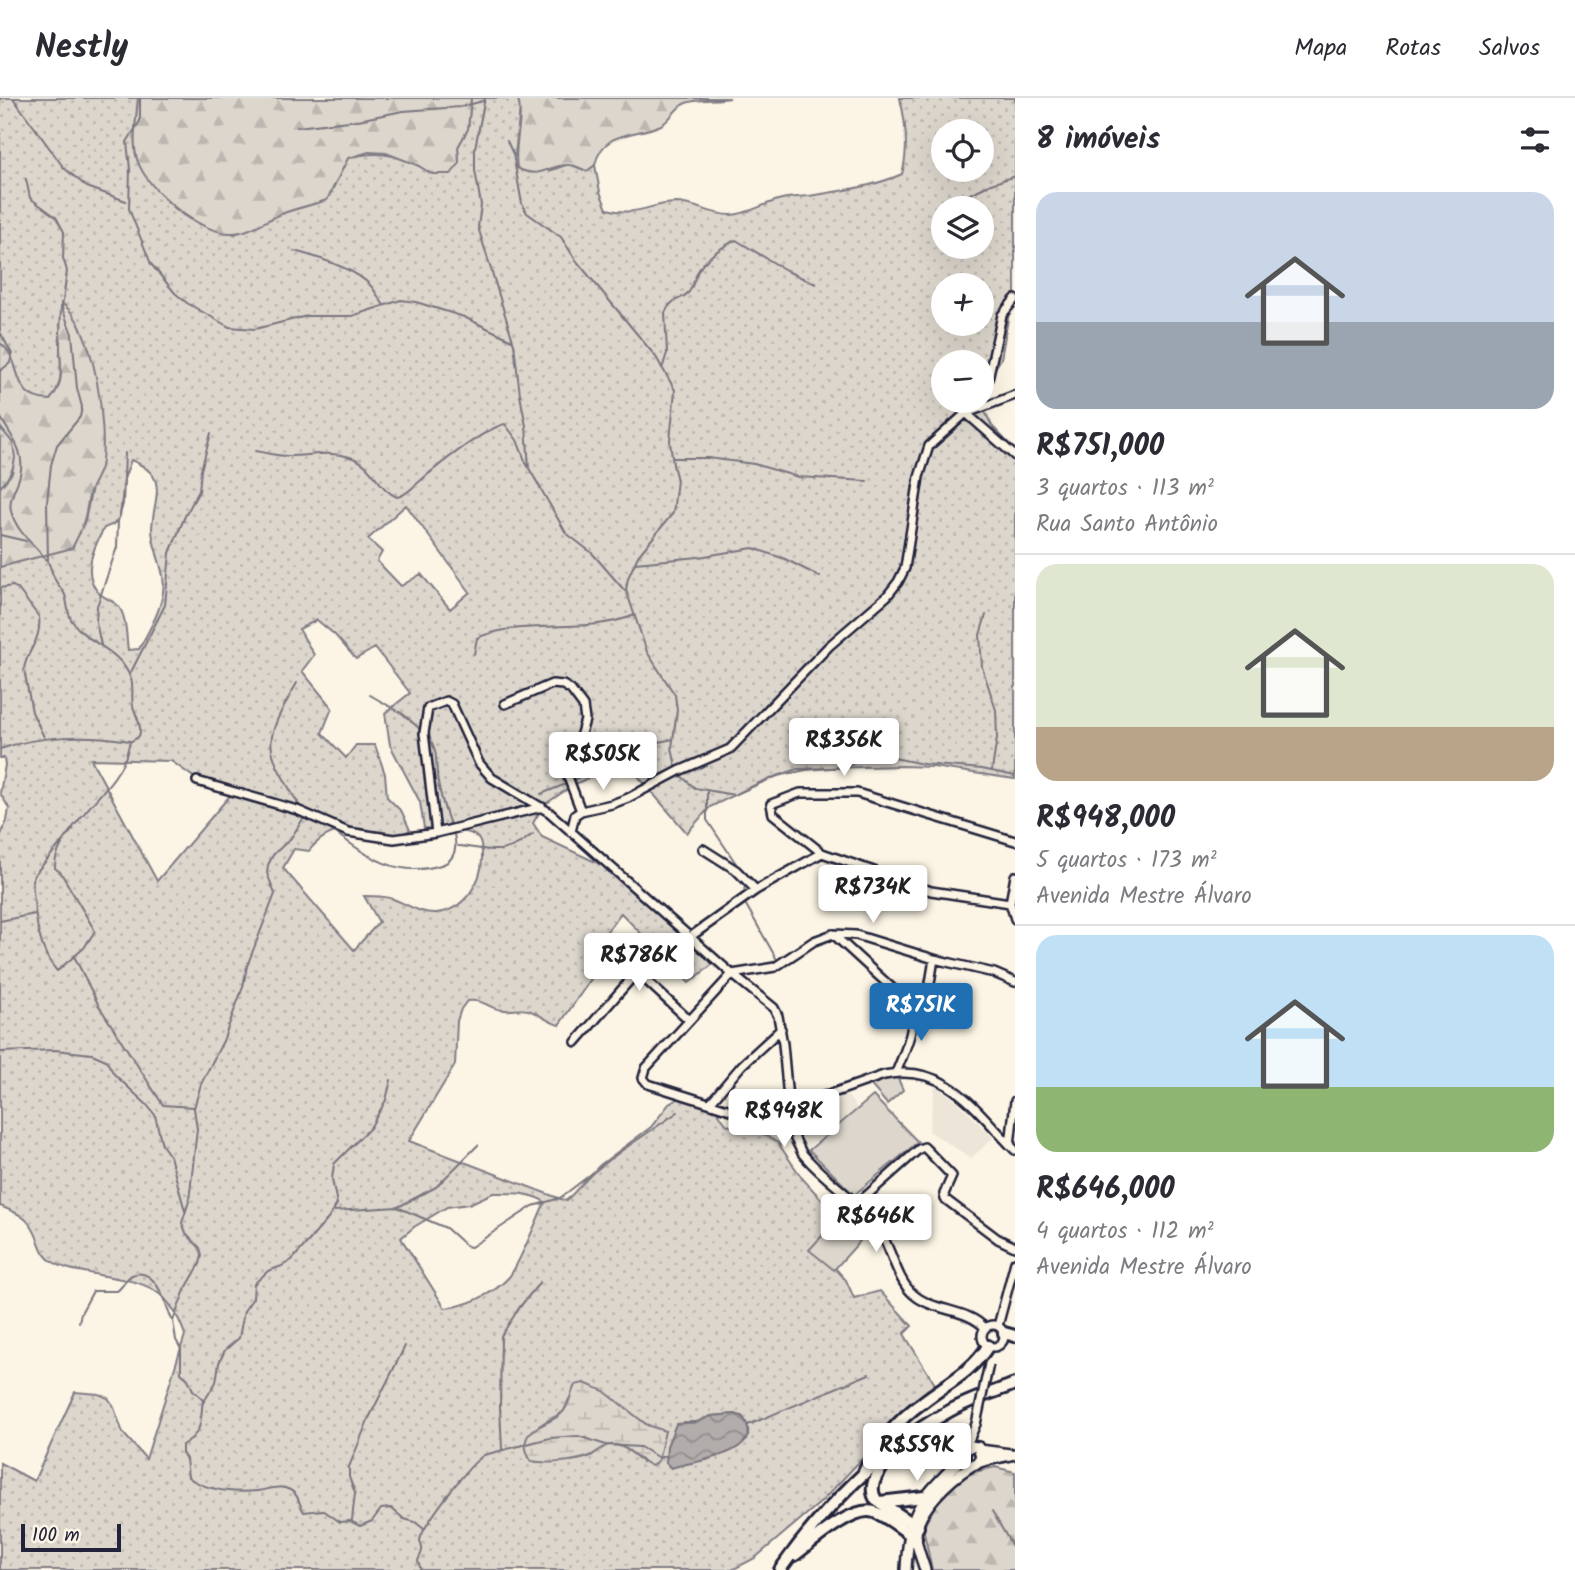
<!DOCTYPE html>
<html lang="pt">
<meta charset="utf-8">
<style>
body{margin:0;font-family:Kalam,sans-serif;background:#f7f7f7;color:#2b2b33;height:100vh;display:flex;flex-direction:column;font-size:26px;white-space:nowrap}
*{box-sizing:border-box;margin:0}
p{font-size:23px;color:#7c7c81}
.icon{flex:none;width:38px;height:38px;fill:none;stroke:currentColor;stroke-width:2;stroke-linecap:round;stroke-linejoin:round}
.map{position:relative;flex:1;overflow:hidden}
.side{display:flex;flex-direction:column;background:#fff;width:560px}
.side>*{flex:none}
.controls{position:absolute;left:931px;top:21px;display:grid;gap:14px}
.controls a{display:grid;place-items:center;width:63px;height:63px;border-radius:50%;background:#fff;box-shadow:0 7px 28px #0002;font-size:35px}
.scale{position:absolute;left:21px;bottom:18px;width:100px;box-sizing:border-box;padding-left:7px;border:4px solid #22223b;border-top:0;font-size:19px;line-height:24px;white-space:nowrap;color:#22223b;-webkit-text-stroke:5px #fcf5e5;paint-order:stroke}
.price{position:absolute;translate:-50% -60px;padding:0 16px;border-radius:7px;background:#fff;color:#222;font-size:23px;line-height:46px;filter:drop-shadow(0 2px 4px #0008)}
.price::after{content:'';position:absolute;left:50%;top:42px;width:21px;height:16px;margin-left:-10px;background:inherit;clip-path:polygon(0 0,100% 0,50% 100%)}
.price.selected{background:#1f6fb2;color:#fff}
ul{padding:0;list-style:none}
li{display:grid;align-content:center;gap:14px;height:371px;padding:0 21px}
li+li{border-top:2px solid #e1e1e2}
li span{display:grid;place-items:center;height:217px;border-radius:21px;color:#555}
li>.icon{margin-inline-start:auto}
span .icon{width:126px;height:126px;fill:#fffc;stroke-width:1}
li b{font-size:30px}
h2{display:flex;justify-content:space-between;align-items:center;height:84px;padding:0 21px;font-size:30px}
header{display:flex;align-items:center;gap:42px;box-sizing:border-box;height:98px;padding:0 35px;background:#fff;border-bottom:2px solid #e1e1e2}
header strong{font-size:33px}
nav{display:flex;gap:38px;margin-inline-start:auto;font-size:24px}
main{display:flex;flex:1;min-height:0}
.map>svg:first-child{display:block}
.built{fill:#ece5d8}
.grass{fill:url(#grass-dots);stroke:#7f7c84;stroke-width:2;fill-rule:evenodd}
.forest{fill:url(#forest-firs);stroke:#7f7c84;stroke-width:2}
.wetland{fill:url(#wetland-marsh);stroke:#7f7c84;stroke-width:2}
.green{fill:#dcd6cc;stroke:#7f7c84;stroke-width:2}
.water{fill:url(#water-waves);stroke:#78757e;stroke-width:2}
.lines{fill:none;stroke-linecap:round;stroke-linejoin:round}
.stream{stroke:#78757e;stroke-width:2}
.minor-casing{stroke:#22223b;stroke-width:12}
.tertiary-casing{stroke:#22223b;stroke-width:14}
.primary-casing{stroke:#22223b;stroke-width:16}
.minor{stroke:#fcf5e5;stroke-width:7}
.tertiary{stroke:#fcf5e5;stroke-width:9}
.primary{stroke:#fcf5e5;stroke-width:10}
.minor-bridge-casing{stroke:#22223b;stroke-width:12;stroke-linecap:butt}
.minor-bridge{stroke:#fcf5e5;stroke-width:7}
</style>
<header>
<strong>Nestly</strong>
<nav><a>Mapa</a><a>Rotas</a><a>Salvos</a></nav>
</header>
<main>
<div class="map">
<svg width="1015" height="1472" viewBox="0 0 1015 1472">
<defs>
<pattern id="grass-dots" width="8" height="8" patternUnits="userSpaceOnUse" patternTransform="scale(1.75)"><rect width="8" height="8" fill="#dcd6cc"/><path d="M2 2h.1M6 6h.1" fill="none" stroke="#bcb7b0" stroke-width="1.8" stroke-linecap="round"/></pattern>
<pattern id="forest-firs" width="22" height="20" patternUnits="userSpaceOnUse" patternTransform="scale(1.75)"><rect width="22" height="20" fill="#dcd6cc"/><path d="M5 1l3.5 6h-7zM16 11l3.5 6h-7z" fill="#bcb7b0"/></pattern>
<pattern id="wetland-marsh" width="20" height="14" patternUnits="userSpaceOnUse" patternTransform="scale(1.75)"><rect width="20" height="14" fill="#dcd6cc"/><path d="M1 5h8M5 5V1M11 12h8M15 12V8" fill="none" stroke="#bcb7b0"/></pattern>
<pattern id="water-waves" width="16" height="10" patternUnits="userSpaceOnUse" patternTransform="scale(1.75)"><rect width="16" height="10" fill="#b2adab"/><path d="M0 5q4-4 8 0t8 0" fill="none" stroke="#908c8c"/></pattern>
</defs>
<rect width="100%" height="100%" fill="#fcf5e5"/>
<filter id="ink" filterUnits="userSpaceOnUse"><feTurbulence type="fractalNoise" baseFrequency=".0143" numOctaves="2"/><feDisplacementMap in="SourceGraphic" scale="14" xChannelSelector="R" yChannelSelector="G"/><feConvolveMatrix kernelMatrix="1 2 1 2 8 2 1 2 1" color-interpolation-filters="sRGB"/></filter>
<g filter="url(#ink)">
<path class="built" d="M935,987L958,1004L993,1040L971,1060L929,1033Z
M847,997L857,1010L807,1051L798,1039L795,1028L798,1016Z"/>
<path class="grass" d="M0,0H138C137,20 131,45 138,64C145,82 173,111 189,121C201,128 221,131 235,136L283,115L327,102L348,60C382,51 403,58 432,75L459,66L458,49L468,31L471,0H518L520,9L515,58L549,73L569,66L587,73L595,67L600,94L607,111C637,119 648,106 675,105C695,105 710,117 731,117C750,116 764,105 782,101C791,99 800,99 809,98C840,93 873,89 902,76C909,51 906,25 900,0H1015V209L1009,215L1001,261L982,291V264H943V303H980L992,328L1015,352V681L933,669L901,668L797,671L761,684L710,709L687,735L637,677L602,674L575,686L544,707L533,725L542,739L604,768L633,785L665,811L713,866L689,885L621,815L600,842L609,855L559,927C547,924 539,915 528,912C520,910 512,913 505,912C488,912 487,901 467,903L461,911L457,923L455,967L409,1043L566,1103L600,1067L651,1029L669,1006L681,999L715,1010L726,1026L740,1032L761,1035L778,1045L802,1080L840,1122L816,1149L846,1182L854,1200L880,1193L912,1228L904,1236L936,1288L902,1319L821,1404L755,1460L732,1472H0V1365L34,1383L75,1294L99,1296L108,1300L113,1307L123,1335L146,1361L185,1237C166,1180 135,1185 84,1174C73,1172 62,1170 53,1164C39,1156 40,1140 31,1128C24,1117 12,1113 0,1108V739L7,723L9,710L0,695L5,667L4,660H0V469L72,450L85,423L92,389L61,206C61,220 60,233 60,247C60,268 65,284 50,302C8,301 25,263 0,245ZM943,33H982V72H943ZM943,110H982V149H943ZM943,187H982V226H943ZM131,362C171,379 153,399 152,431C152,447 161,464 163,479C167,503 150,531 139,551L128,552C126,539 127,520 119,509C114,502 102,500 97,493C82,473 94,449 104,430L114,426L120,418L124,381ZM406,407L470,494L450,511L421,476L401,488L377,463L382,454L368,441ZM317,522L335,537L356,561L375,550L410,595L385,615L390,647L420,704L424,730C437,732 460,730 472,736C481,740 482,748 482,758C483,783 464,813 436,815C419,816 406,805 390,800C382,798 372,798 364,798L379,824L354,852L283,770L294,751L309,753C318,741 328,735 342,732C362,734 392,743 410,732L402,714L387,699L385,676L375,647H356L346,660L322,635L332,610L302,573L314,557L299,531ZM91,661L171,663L202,685L233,694L157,783ZM493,1095C511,1095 530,1094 545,1104C537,1121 519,1167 509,1179C494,1196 467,1208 445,1210L401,1140L414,1129L447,1109L469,1106ZM569,1301L616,1302C631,1316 645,1329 665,1333L642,1364C633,1355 618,1342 604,1348C599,1350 595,1355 591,1358C577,1364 546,1365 531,1363C514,1333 545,1326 564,1313ZM735,1316C746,1319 749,1327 748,1338L707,1362L687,1364L683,1324H697L711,1318Z
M0,329C3,334 8,337 11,342C22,359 11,377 0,390Z"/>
<path class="forest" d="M138,0H471L468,31L458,49L459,66L451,76H432L417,67L386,55L369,54L348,60L327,102C312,107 296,110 281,116C266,122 249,135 232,135C200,136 149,94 138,64C131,45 137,20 138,0Z
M518,0H730C716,3 699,0 686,5C675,9 671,22 661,27C636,39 603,31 595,67L587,73C582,71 575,67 569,67C550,65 542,83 517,70C513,46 524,23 518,0Z
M61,205C95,225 108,332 101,369C99,377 93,385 90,394C87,404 87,415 83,425C81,434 76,442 72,450L0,469V390L12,375L15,360L13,345L0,329V245C25,263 8,301 50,302C65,285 61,270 60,250C60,235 61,220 61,205Z
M995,1369L1015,1374V1472H932L923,1430L935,1408L945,1393L967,1376Z"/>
<path class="wetland" d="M584,1285L604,1293L647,1327L665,1333L658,1363L652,1368C639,1363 632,1352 620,1348C606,1343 601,1353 590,1358C576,1364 546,1366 531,1363C511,1328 551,1329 563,1314C569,1307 571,1295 575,1287Z"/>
<path class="green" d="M896,976L903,992L887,1006L869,985Z
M873,998L918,1044L854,1097L809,1052Z
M845,1113L868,1134L834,1172L809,1152Z"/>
<path class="water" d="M735,1316L742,1318C771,1356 692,1363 671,1370L666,1365L667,1348L676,1326L697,1324L711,1318Z"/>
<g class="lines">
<path class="stream" d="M13,0L64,70L87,89L126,103
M140,0V23L127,44L130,71L129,111L151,166L175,195L187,205L229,229L255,231L307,218H352L401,202L416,204L464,219L512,242
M485,0L475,50V72L481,107L478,129L514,246L520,297L526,328L529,370
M297,29L358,22L403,13L460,9L483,3
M507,43L513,56L522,106L527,115L561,139L575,161L656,259L675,292L670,343L673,367L677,382L673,415L638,458L628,480L626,492L647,554L675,597L677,612L672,650L676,669
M26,81L30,100L56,119L64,134L63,160L67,173L62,210L72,236L77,290L82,309L80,319L57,347L51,367L47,404L48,464
M953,104L991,86L1015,78
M294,153C317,159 355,170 371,188C375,193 379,200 383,206
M0,234L12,256L10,265L0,273
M663,268L667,255L665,215C673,198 680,204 689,194C693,188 695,179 698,173C706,159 722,149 736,142L789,174L816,186
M0,318C10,338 26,352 20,377C17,389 8,400 11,413C17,436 35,446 48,464C51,469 51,474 54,479C56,486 62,490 65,497C68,506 67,515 72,523C89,548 119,549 131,581C134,590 131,599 133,608C135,616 141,625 140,633C140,641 135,640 130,644C129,646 128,652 127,654C125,663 120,671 115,678C99,702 53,742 55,770L61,775L95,833L84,850L57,873C36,851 35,811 32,782L34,777L73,731
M256,353C267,355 277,358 288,358C310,358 332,352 353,360C373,367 379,392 397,399C407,397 411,390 419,384C437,368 484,331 505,326L517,342L526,365L566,435L592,455L625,493
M672,360H708L754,366L798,379L867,383
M0,437L26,443
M635,465L699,459L753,450L785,461L820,479
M0,490L13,488L18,491L39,519C42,543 26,553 24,571L32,614L45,641
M986,517L980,537L982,569L996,612L997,640L992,672
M101,547L96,524L97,508L117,449L118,423L123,406L125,355
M474,556L477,540C522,520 585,537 635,517
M130,576L165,507L170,455L185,418L199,393L201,372L211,335
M297,585C262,646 263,646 299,707
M370,597L403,616L421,632
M429,640C439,653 435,668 438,684C441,700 445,714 451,729
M0,651C40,637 88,636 130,643
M680,677L695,690L734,697L777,678L806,672L842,669L880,657L923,666L982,671L1015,678
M571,684L591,672L609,648H614L619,659L640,648L673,641
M707,694V722L739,770
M541,696L566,686
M309,721H303L291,740L273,757L268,767L267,775L275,796L247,868L243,889L223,943L201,986L194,1010L197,1031L189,1103L182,1125L186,1135L200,1150L202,1157L200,1166L185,1192L173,1223L176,1242L181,1251V1275L188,1281L193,1292L203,1301C200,1324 204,1334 182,1347V1355L186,1361L188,1379C207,1393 234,1395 257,1393C268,1392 279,1386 290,1392C299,1396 299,1407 304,1414L323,1412L340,1424L350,1423L360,1428L372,1423L381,1411L391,1410L404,1421L415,1424L424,1431
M326,728C362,754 394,782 441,767C456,762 457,749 454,736
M458,748C491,751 503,760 533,736
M744,795L745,786
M746,807L776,860
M0,823L35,816
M75,860L99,908L163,1007L193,1009
M0,954L55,952L92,956L106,962L114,976L147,1007L155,1017L162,1047L170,1058L185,1113
M397,1109L446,1130L466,1148L471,1149L533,1108L560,1100L621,1053L678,1014
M334,1113L398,1109L436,1089L478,1047
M79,1224L81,1215L93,1193H117C123,1189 126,1180 132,1177C156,1167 166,1207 172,1222
M203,1305L216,1284L219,1265L225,1252L239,1240L244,1213L253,1200L254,1186L268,1173L282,1168L292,1162L328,1121L337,1106L332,1081L334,1066L370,1030L386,1002L391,982
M748,1327L869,1276
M502,1351L500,1309L501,1238L519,1210L540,1184
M992,1413L1015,1453
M352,1422L355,1395L349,1379V1369L368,1322L405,1248
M421,1472L418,1463C419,1459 422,1456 422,1452C423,1452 420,1443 420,1442C423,1427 470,1365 484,1357L550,1340L578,1338L606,1347L640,1349L659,1360L667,1357"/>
<defs>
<path id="minor" d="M982,290L988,281L1002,217L1015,201
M966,315L1015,358
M967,315L1015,297
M505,606L552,586L563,587L571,592L583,608L585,622L568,679L581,713
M197,683L297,712L348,734L394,741L436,735L542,709
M571,734L575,717L581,713L612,706L628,700L679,673L730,651L829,548L887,498L898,484L905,470L919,379L929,348L966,315L974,303
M436,735L424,635L428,610L446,603L452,606L479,665L492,680L549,714L732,876L774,910L778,918L783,946L789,1012L795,1041L802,1055C825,1084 861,1102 881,1135C892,1153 897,1182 913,1196C933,1214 967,1210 985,1230
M703,751L736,772L756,792
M822,755L773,716L771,706L800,695H857L1015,743
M1015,778L1010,805L1015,821
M833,836L905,902C922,922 904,953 896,975
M690,839L756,792L822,755L931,793L1010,805
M609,848L689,922
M1015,884L994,875L934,861L856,837L833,836L814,843L775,869L732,876L646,970L643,980L648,986L759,1021L884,977C947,964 976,1013 1015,1052
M912,913L925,907L927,903L934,861
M576,944L637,874
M710,1005L742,967L781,931
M1010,1047L1015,1003
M857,1106L919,1051L924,1049L952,1078L944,1096L945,1101L998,1141L1015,1149
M982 1238a11 11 0 1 1 22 0a11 11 0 1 1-22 0Z
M998,1228L1015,1164
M965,1352L976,1326"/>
<path id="tertiary" d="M980,1352L1010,1356
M965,1362V1353L970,1348L978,1349L981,1359L977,1366
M906,1472C909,1408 922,1401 964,1358
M925,1472C922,1462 917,1450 916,1440C915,1413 950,1381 971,1368C982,1361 1001,1360 1014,1356"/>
<path id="primary" d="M1004,1235L1015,1238
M890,1358C881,1372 866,1386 876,1402L918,1429
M864,1374C876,1347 899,1321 923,1304C946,1286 972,1274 988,1248
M880,1404L924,1399
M795,1457C812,1444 853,1407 874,1414C889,1419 902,1432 916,1440
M780,1472C821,1413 882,1350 946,1315C967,1302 992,1295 1015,1286"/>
</defs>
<use href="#minor" class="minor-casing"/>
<use href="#tertiary" class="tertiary-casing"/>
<use href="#primary" class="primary-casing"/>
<use href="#minor" class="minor"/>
<use href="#tertiary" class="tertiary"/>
<use href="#primary" class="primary"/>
<defs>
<path id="minor-bridge" d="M976,1326L989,1266"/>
</defs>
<use href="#minor-bridge" class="minor-bridge-casing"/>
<use href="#minor-bridge" class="minor-bridge"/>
</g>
</g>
</svg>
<div class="controls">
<a><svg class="icon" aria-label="locate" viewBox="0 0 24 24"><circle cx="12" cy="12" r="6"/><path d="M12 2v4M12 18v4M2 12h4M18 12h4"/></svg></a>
<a><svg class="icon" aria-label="layers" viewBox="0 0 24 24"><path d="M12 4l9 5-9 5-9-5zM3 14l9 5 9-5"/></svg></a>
<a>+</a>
<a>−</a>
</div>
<div class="scale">100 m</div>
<b class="price" style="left:844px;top:680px">R$356K</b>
<b class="price" style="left:603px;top:694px">R$505K</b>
<b class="price" style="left:873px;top:827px">R$734K</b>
<b class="price" style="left:639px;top:895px">R$786K</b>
<b class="price selected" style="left:921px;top:945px">R$751K</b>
<b class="price" style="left:784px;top:1051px">R$948K</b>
<b class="price" style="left:876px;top:1156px">R$646K</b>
<b class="price" style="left:917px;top:1385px">R$559K</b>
</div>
<section class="side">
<h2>8 imóveis<svg class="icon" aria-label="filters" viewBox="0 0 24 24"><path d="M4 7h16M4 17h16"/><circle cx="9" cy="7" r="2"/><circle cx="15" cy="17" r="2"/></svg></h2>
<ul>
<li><span style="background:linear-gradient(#c9d6e8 60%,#9aa5b1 0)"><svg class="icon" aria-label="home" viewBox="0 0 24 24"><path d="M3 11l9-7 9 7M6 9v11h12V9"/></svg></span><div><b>R$751,000</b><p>3 quartos · 113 m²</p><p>Rua Santo Antônio</p></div></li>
<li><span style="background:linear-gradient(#dfe7d0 75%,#b9a48a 0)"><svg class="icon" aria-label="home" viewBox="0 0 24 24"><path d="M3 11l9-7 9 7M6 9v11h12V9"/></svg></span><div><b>R$948,000</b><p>5 quartos · 173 m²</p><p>Avenida Mestre Álvaro</p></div></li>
<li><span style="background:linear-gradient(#bfe0f5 70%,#8fb573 0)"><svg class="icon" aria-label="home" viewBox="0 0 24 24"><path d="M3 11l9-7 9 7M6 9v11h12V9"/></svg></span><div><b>R$646,000</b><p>4 quartos · 112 m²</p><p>Avenida Mestre Álvaro</p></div></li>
</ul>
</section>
</main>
